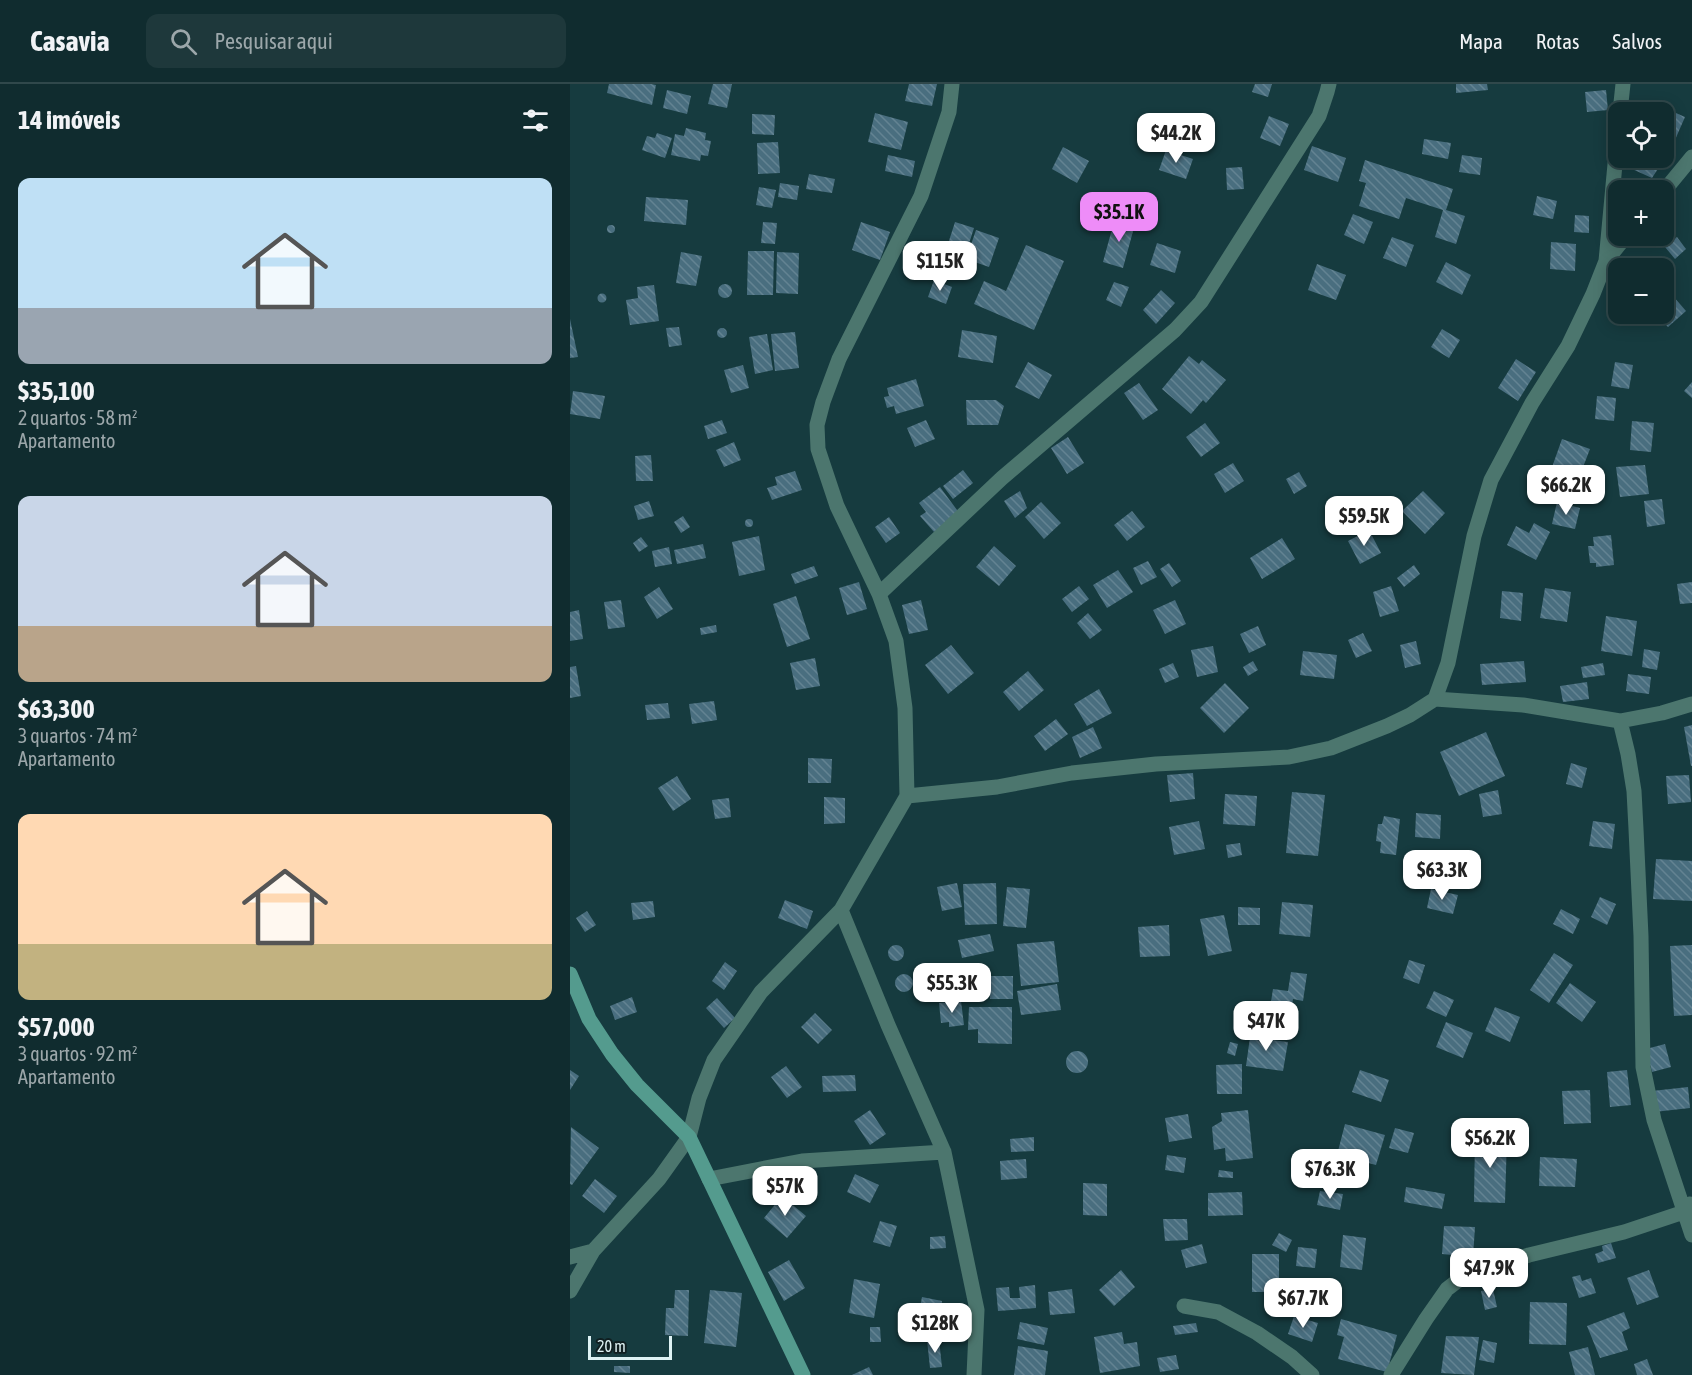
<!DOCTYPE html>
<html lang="pt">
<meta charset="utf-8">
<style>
body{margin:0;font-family:"Asap Condensed",sans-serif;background:#1e383b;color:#f1f3f6;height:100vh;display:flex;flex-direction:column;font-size:22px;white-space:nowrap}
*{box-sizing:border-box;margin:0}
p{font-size:20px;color:#9ca7aa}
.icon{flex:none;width:33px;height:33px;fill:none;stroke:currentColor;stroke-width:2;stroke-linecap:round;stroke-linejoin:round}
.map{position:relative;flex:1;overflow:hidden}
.sheet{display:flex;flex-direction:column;background:#102c2f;width:570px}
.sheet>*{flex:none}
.controls{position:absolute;left:1038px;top:18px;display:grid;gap:12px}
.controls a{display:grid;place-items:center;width:66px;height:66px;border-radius:12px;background:#102c2f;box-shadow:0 3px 15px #0003,0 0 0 2px #30484b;font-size:30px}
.scale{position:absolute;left:18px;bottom:15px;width:84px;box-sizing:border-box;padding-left:6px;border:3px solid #def2f4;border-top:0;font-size:16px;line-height:21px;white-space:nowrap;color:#def2f4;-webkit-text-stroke:4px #101f21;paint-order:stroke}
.price{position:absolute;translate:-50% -51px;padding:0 14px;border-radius:12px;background:#fff;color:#222;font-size:20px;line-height:39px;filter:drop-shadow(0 2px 3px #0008)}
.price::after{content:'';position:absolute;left:50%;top:36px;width:18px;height:14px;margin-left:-9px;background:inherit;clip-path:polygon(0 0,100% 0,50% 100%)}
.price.current{background:#ee8cf8;color:#111}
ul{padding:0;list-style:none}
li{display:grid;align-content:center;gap:12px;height:318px;padding:0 18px}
li span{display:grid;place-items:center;height:186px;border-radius:12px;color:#555}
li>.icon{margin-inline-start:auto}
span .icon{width:108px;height:108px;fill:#fffc;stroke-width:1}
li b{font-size:26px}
h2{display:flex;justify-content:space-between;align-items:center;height:72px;padding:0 18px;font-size:26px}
header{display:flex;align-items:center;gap:36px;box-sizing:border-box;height:84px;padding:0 30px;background:#102c2f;border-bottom:2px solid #30484b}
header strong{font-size:28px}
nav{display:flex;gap:33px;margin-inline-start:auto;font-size:21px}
.search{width:420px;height:54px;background:#1e383b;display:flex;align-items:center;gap:15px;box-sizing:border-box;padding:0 21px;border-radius:12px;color:#9ca7aa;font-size:22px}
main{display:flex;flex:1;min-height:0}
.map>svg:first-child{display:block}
.building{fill:url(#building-back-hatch)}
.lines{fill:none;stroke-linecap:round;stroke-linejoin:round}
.street{stroke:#4c766e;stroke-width:15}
.secondary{stroke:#549b8e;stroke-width:15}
</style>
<header>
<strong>Casavia</strong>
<div class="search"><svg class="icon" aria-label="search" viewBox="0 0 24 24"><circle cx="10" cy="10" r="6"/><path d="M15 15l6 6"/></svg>Pesquisar aqui</div>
<nav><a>Mapa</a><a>Rotas</a><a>Salvos</a></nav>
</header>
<main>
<section class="sheet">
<h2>14 imóveis<svg class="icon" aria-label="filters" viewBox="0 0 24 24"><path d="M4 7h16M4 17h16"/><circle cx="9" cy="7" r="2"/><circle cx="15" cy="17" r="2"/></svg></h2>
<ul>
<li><span style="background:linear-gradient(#bfe0f5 70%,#9aa5b1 0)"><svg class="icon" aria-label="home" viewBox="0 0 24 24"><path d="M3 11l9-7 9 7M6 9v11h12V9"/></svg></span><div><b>$35,100</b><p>2 quartos · 58 m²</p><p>Apartamento</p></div></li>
<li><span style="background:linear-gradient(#c9d6e8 70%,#b9a48a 0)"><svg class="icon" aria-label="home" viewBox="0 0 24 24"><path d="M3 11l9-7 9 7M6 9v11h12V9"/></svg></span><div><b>$63,300</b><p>3 quartos · 74 m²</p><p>Apartamento</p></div></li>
<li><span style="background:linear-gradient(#ffd9b3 70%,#c2b280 0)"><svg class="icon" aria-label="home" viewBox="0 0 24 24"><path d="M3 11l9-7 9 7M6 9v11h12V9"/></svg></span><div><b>$57,000</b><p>3 quartos · 92 m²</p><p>Apartamento</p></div></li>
</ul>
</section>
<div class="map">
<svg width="1122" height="1291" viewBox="0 0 1122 1291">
<defs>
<pattern id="building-back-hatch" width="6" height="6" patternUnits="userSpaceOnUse" patternTransform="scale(1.5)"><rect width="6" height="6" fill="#496e7f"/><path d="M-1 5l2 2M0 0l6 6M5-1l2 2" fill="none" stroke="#638392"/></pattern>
</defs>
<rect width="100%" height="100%" fill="#163b3f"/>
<path class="building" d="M39,0H81L86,1L82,21L37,9Z
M143,0H162L157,24L138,20Z
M339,0H367L362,22L335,17Z
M685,0H702L698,13L682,8Z
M886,0H917L918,6L886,9Z
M97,6L121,12L117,30L93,24Z
M1036,6L1038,26L1017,28L1015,8Z
M1081,18L1115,33L1101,65L1082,94L1062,85L1069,74H1094V28H1076Z
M305,29L338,38L331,66L298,58Z
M182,30L205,31L204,51L182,50Z
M699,32L719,40L710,62L690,54Z
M116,44L136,49L135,56L141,57L138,72L131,71L130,77L101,71L105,50L114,52Z
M87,49L102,54L95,74L72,66L77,52L85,54Z
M854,55L881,59L878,75L852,70Z
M208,58L210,89L188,90L187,59Z
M742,62L776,74L768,98L734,86Z
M493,63L519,77L507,99L482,85Z
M596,66L623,75L616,95L589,86Z
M318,71L345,77L342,93L315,87Z
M892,71L912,74L910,91L889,88Z
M795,76L883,105L876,126L895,132L886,160L865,153L873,126L836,114L829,135L789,122L796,99L789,97Z
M672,83L674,105L657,106L656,84Z
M239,90L265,95L262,109L236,105Z
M210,99L229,102L227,116L208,113Z
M189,103L206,106L202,124L186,121Z
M967,112L987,117L983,135L963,131Z
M76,113L118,116L116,141L74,137Z
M783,130L803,138L794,160L774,151Z
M1005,131L1019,132V149L1004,148Z
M545,134L565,140L553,184L533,178Z
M193,138L207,139L205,160L191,159Z
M291,138L320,148L310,176L282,166Z
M385,138L404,144L396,169L377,163Z
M37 145a4 4 0 1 1 8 0a4 4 0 1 1-8 0Z
M406,146L429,154L419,183L396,175Z
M822,153L844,161L836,183L813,174Z
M1107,153L1116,165L1105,175L1095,163Z
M981,158L1006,160L1005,187L980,185Z
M587,159L611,167L605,189L580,181Z
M456,161L494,177L464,246L404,220L414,197L436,207Z
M178,167H204L203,211H177Z
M111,168L132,172L126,202L106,199Z
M207,168L229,169L228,210L206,209Z
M876,178L901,191L892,211L866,198Z
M747,180L776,191L766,216L738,206Z
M364,196L382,203L376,220L358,213Z
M544,198L559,203L551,223L536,216Z
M148 207a7 7 0 1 1 14 0a7 7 0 1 1-14 0Z
M84,201L89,237L60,241L56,216L68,214L67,203Z
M591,206L605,219L586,240L573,226Z
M27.5 214a4.5 4.5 0 1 1 9 0a4.5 4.5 0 1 1-9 0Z
M1102,211L1116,227L1098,243L1086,230H1094V218Z
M0,235L8,273L0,274Z
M109,243L112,261L99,263L96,244Z
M147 249a5 5 0 1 1 10 0a5 5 0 1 1-10 0Z
M872,245L890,256L879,274L861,263Z
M392,246L427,252L423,279L388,273Z
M225,248L229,284L205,287L201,250Z
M197,250L203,286L185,290L179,253Z
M619,272L629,280L632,276L656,296L636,319L633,316L621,330L592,305Z
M946,275L966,288L948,317L928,304Z
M458,278L482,291L469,315L445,303Z
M1045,278L1063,281L1059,305L1041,302Z
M173,281L179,304L161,309L154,286Z
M346,295L354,322L326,330L324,322L317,324L314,313L319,312L317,304Z
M1122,298V314L1114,307Z
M569,299L588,326L573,336L554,309Z
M3,307L35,312L30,335L0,330Z
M1027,312L1046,314L1044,337L1025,335Z
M396,316H426L434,322L428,341H397Z
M152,336L157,349L138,355L134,342Z
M356,336L365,355L345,363L337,344Z
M1062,337L1084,339L1081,368L1060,366Z
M635,339L650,359L631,373L616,353Z
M498,353L514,379L497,390L481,364Z
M992,355L1020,365L1008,396L981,386Z
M164,358L171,376L154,383L146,366Z
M81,371L83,397H66L65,372Z
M663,379L674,397L655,409L644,390Z
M1075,381L1079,410L1050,413L1046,383Z
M393,386L403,399L383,415L373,402Z
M225,387L232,406L202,416L197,404L207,401L205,393Z
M729,388L737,402L724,410L716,395Z
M370,403L390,430L364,448L350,432L356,428L349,419Z
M450,407L457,424L445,434L434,417Z
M853,407L875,429L855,450L832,427Z
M1092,415L1095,440L1077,443L1074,417Z
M79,417L84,432L68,436L64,422Z
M471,418L491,439L474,455L455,433Z
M987,418L1010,424L1005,445L982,440Z
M562,427L575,443L557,457L544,441Z
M113,432L120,443L111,449L104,438Z
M319,433L330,449L316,459L305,443Z
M175 439a4 4 0 1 1 8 0a4 4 0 1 1-8 0Z
M964,439L980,448L966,476L937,461L946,442L959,449Z
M799,446L811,469L790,480L778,457Z
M1041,451L1044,481L1026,483V479H1020L1018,462H1024L1023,453Z
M189,452L195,486L169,492L162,458Z
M71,453L78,462L69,468L63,459Z
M712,454L725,475L692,495L680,474Z
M133,460L136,474L107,480L104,466Z
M424,462L446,482L429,502L406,483Z
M99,463L102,480L85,483L82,467Z
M578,477L587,493L571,501L563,484Z
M599,479L611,497L602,503L590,485Z
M844,481L850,490L834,503L827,494Z
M244,482L248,492L225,500L221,490Z
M548,486L563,508L537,524L523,501Z
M289,498L297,525L277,531L269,504Z
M1122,498V519L1110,520L1107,500Z
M509,502L519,515L502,528L492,515Z
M821,502L829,527L810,533L803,508Z
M89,503L103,525L87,535L74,513Z
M975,504L1001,508L997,538L970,534Z
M932,507L953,509L951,537L930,534Z
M226,512L240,555L217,563L203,520Z
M51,516L55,543L38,545L34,518Z
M351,516L358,546L339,550L332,521Z
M605,516L616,540L595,550L583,526Z
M9,526L13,555L0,557V528Z
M518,529L532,546L520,555L507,539Z
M1036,532L1067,537L1062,572L1031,567Z
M146,541L147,548L131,551L130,544Z
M688,542L696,561L679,569L670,550Z
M793,549L802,567L786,574L778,556Z
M846,557L851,580L835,584L830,561Z
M381,561L404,589L378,610L355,581Z
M643,562L648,588L627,593L621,566Z
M1074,565L1090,568L1087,586L1072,583Z
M733,567L767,571L764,595L730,591Z
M245,574L250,602L226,606L220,579Z
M683,577L688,586L678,592L673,583Z
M954,577L956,598L912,601L910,580Z
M603,579L609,593L595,599L589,585Z
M1033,579L1035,591L1013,594L1011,583Z
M6,582L11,612L0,614V583Z
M458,587L474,606L449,627L433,608Z
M1058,590L1081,593L1079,610L1056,607Z
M1017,598L1019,615L993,618L990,602Z
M655,599L679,624L654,649L630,624Z
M529,605L542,629L517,642L504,620Z
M144,617L147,636L122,640L119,620Z
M98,619L100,634L77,636L75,621Z
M486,635L498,650L475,667L464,652Z
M1122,641V682H1121L1114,643Z
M523,643L532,664L510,674L502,653Z
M916,648L935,692L889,712L870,668Z
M238,674L262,675L261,699H238Z
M1001,679L1017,684L1012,704L996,700Z
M623,689L625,715L600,718L597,691Z
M1119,691L1121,718L1098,720L1096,692Z
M107,692L121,715L103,727L88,704Z
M928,706L932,730L913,733L909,710Z
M722,708L755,711L748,772L716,769Z
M655,710L687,712L685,742L653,740Z
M254,713L275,714V739L254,740Z
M159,714L161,733L145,735L142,716Z
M846,729L871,731L870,755L845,753Z
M814,732L830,735L826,771L810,769L811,758L806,757L808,740H812Z
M629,737L635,765L604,771L599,743Z
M1023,737L1045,740L1042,765L1019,762Z
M670,759L672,771L658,774L656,761Z
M1086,775L1122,777V817L1083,815Z
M387,799L392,823L372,827L367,803Z
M426,799L427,840L395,841L393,800Z
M437,803L460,805L456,844L433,842Z
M861,805L888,811L883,830L857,824Z
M1030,813L1046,820L1037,841L1021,833Z
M215,816L243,827L237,845L208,834Z
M83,817L85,833L63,836L61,819Z
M712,818L743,821L740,853L709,850Z
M668,823L690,824V841H668Z
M991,825L1010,835L1003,850L983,840Z
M17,827L26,841L15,848L6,834Z
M654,831L662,867L638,872L630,835Z
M599,841L600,872L570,873L568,843Z
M420,850L424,867L392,874L388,856Z
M484,857L489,898L451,902L447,860Z
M1122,861V931L1104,932L1100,862Z
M318 869a8 8 0 1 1 16 0a8 8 0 1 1-16 0Z
M984,869L1003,881L979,919L960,906Z
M839,876L855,881L849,900L833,894Z
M155,878L167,887L154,906L142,897Z
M721,888L737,890L733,917L723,915L721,927L700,924L703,905L718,907Z
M325 899a9 9 0 1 1 18 0a9 9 0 1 1-18 0Z
M420,892H443V915H420Z
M1000,899L1026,918L1012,938L986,919Z
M487,900L491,926L451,931L447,907Z
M864,907L884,916L876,933L856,924Z
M62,913L67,928L45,936L40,922Z
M147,914L165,934L154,944L136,924Z
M391,917L394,941L379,943V938L371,939L369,919Z
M399,923H442V960L408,959V945L398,946Z
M925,923L950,933L940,958L915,947Z
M245,929L262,946L248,960L231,943Z
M876,938L903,949L893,974L866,963Z
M681,946L704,949L702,956L718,958L713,987L676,982Z
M660,958L668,960L665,972L657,969Z
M1095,960L1101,983L1082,988L1076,965Z
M496 978a11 11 0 1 1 22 0a11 11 0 1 1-22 0Z
M672,980V1010H647L646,981Z
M216,982L232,1003L217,1014L201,993Z
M0,986L9,992L0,1006Z
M790,986L819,996L811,1018L782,1008Z
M1057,986L1061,1021L1040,1023L1037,988Z
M285,991L286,1007L253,1008L252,992Z
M1118,1003L1120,1024L1084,1028L1082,1007Z
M1020,1006L1021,1039L994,1040L992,1007Z
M300,1026L316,1050L300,1061L284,1037Z
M678,1026L683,1074L656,1077L655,1064L644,1066L642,1043L652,1037L651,1029Z
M618,1030L622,1054L599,1058L595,1034Z
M775,1040L815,1051L806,1081L767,1071Z
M1,1043L29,1064L2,1101L0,1100Z
M825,1044L844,1049L838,1069L819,1064Z
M905,1052L937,1053L935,1119L904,1118Z
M464,1053V1067L441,1068L440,1055Z
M597,1071L616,1074L614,1089L595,1086Z
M970,1073L1007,1075L1005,1103L969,1102Z
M456,1075L457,1094L431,1096L430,1077Z
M649,1086L663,1088V1094L648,1093Z
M285,1090L309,1101L300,1119L277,1108Z
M25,1095L47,1112L34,1129L12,1112Z
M513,1099L537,1100V1132L513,1131Z
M836,1103L875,1110L872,1125L834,1118Z
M750,1107L773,1110L770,1126L747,1121Z
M672,1108L673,1131L638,1132V1109Z
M212,1112L236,1132L217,1154L194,1134Z
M593,1135H617L618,1156L595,1157Z
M310,1137L327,1142L320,1163L303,1158Z
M874,1142L905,1143L903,1173L872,1170Z
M709,1149L722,1156L716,1168L702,1161Z
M773,1151L796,1154L792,1186L770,1183Z
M375,1152L376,1164L360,1165V1153Z
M1041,1159L1046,1174L1028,1179L1025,1170L1033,1167L1032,1162Z
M632,1160L637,1179L616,1184L611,1166Z
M728,1163L747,1165L745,1184L726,1182Z
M682,1170H709V1208H682Z
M219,1176L235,1204L214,1217L198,1188Z
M551,1186L565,1203L544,1222L529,1206Z
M1079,1186L1089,1213L1067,1221L1057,1194Z
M1010,1191L1012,1197L1021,1194L1026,1209L1009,1214L1002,1193Z
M284,1195L310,1200L304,1234L279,1229Z
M465,1201L466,1224L428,1227L426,1204L439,1203L440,1214H450L449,1203Z
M502,1205L505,1229L480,1231L478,1208Z
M923,1205L927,1223L915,1226L911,1207Z
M105,1206H119L118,1252L95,1251L96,1224H104Z
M140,1206L172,1209L166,1263L134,1259Z
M352,1213L372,1217L370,1232L349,1228Z
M960,1218L997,1219L996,1261L959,1260Z
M1054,1228L1060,1244L1052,1248L1058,1266L1030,1274L1017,1242Z
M724,1232L748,1239L742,1258L718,1250Z
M771,1235L827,1251L817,1288L768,1275L774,1253L767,1251Z
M450,1238L478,1244L474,1261L447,1255Z
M626,1239L628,1248L605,1251L603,1242Z
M300,1243H310L311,1258H300Z
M552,1248L554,1260L567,1258L570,1282L530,1289L524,1253Z
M876,1252L909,1253L904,1291L871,1289Z
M369,1255L372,1283L360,1284L357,1256Z
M913,1256L927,1259L924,1279L909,1276Z
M448,1262L478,1267L475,1291H444Z
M1018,1263L1025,1291H1005L999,1268Z
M606,1271L609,1285L590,1288L587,1274Z
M1077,1275L1083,1291H1067L1064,1280Z
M44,1282H60V1289L44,1288Z
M299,1283L303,1291H282Z"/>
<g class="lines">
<path class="street" d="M1050,28L1053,0
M1094,107L1122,73
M1036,177L1056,152
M309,510L432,394L605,246L631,218L749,32L757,8L759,0
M865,615L953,621L1050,637L1092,629L1122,620
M1050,637L1058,670L1064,707L1066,745L1071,852L1073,983L1084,1036L1122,1151
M337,712L427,703L502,689L586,680L719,673L761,664L817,642L840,631L865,615L878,579L904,452L921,396L962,319L998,262L1023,210L1036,177L1048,48
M271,826L318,941L374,1068L407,1226L404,1291
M139,1095L232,1077L374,1068
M0,1173L23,1167
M0,1207L23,1167L89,1095L119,1053L129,1014L144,976L191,908L271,826L337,712L335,624L326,557L309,510L267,422L248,365L247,341L253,318L269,275L351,112L379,28L382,0
M614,1222L648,1228L687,1249L722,1273L742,1291
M821,1291L856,1235L877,1205L894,1192L959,1171L1054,1148L1114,1128L1120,1120"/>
<path class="secondary" d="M0,890L19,935L42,970L67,1001L119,1053L233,1291"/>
</g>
</svg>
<div class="controls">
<a><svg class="icon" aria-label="locate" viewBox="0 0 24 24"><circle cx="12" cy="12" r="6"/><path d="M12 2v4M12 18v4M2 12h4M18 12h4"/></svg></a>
<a>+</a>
<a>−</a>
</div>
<div class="scale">20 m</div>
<b class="price" style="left:606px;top:80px">$44.2K</b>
<b class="price current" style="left:549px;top:159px">$35.1K</b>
<b class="price" style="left:370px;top:208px">$115K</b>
<b class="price" style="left:996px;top:432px">$66.2K</b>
<b class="price" style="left:794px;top:463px">$59.5K</b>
<b class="price" style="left:872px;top:817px">$63.3K</b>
<b class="price" style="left:382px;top:930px">$55.3K</b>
<b class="price" style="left:696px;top:968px">$47K</b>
<b class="price" style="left:920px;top:1085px">$56.2K</b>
<b class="price" style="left:760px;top:1116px">$76.3K</b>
<b class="price" style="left:215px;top:1133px">$57K</b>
<b class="price" style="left:919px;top:1215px">$47.9K</b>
<b class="price" style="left:733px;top:1245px">$67.7K</b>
<b class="price" style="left:365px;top:1270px">$128K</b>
</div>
</main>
